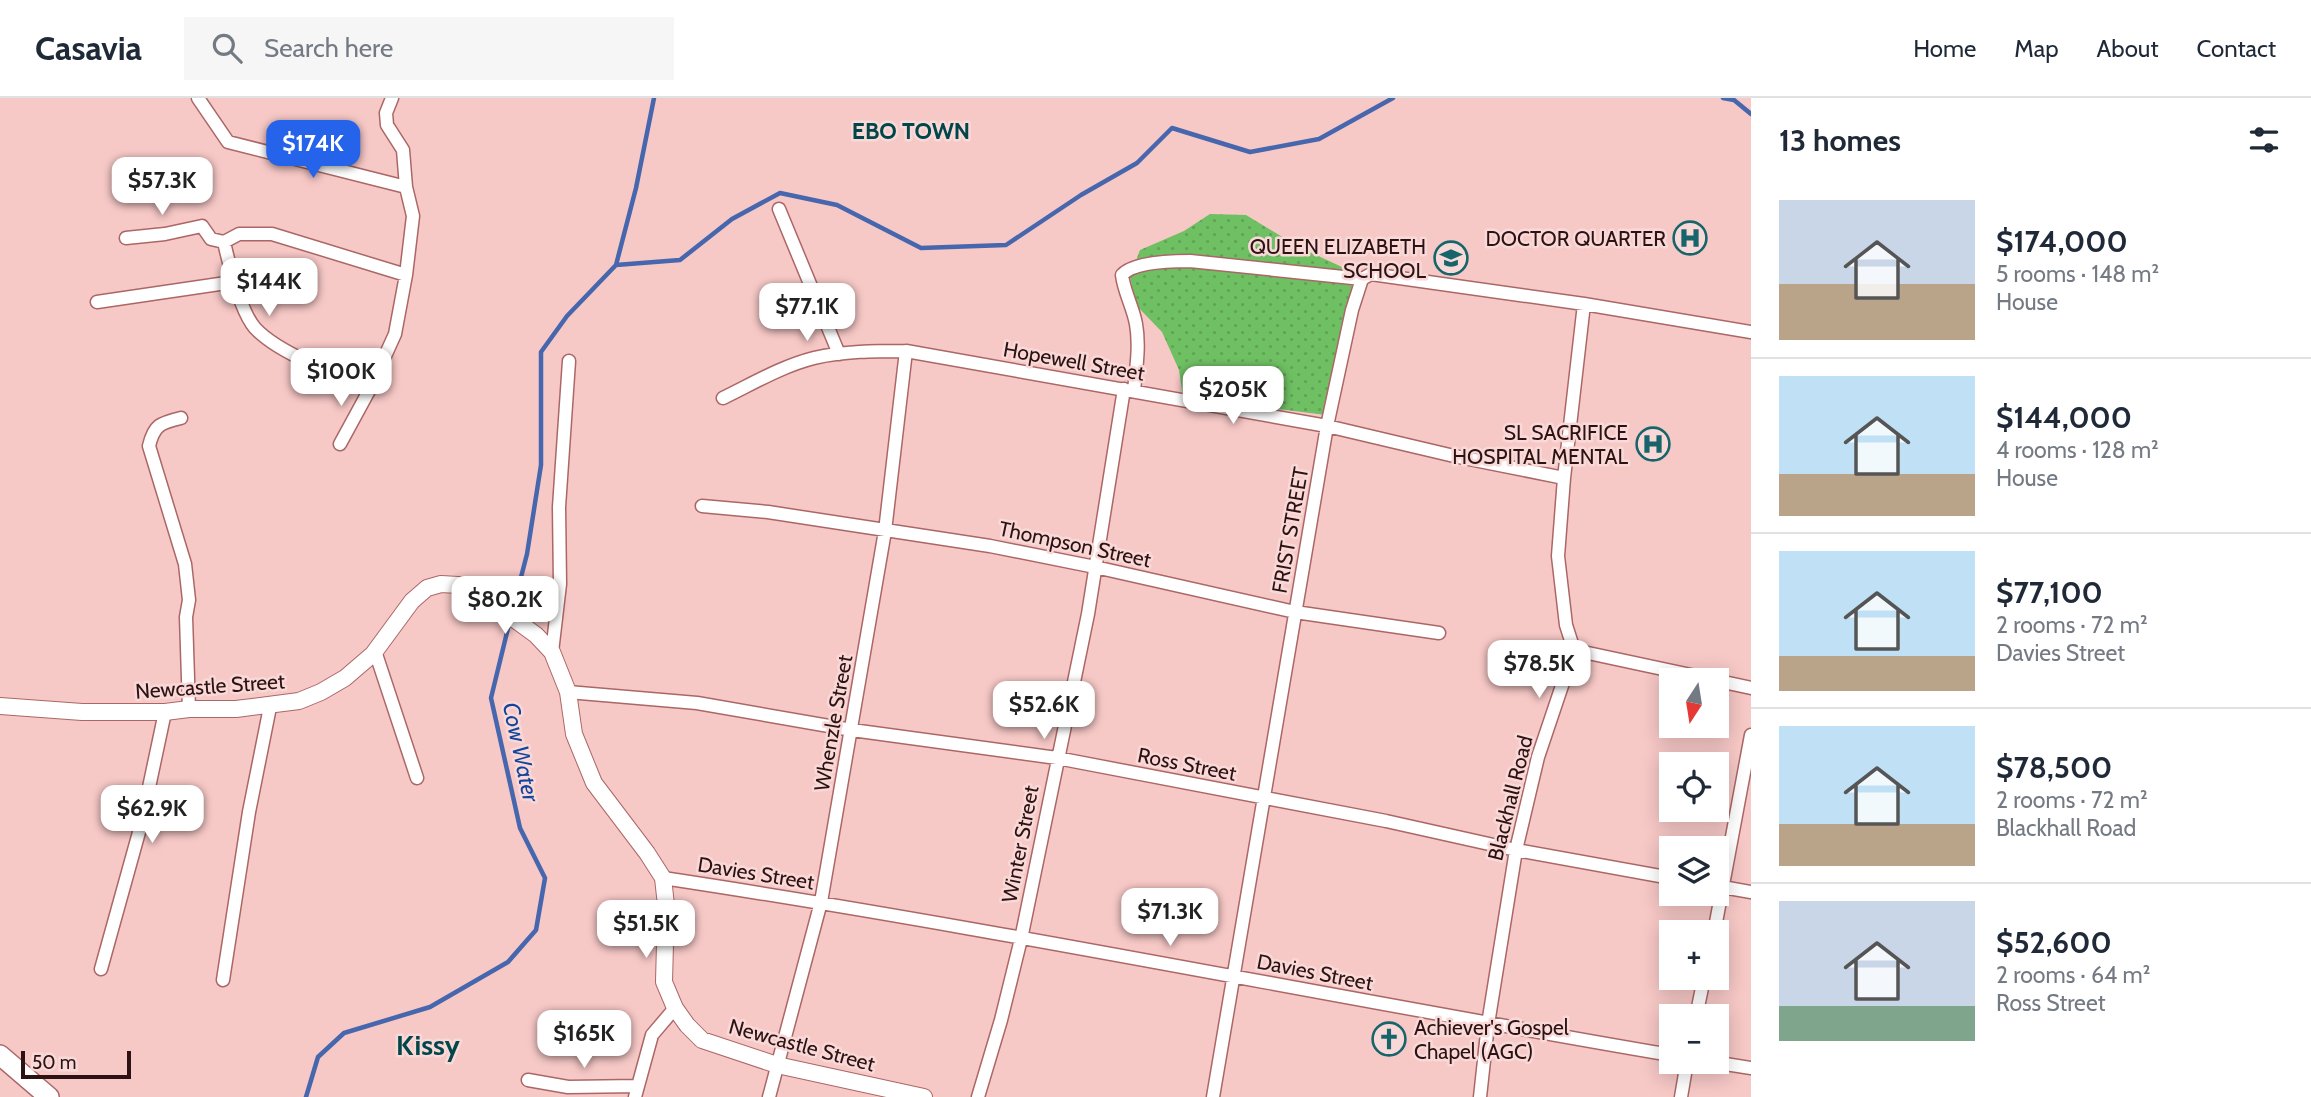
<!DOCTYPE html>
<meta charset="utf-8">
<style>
body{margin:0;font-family:Cabin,sans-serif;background:#f6f6f7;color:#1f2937;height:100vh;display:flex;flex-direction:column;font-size:26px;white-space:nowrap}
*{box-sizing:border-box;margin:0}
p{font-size:23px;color:#747a83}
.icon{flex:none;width:38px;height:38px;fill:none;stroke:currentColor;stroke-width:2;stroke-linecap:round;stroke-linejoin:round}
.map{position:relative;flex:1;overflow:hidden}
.panel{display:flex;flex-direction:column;background:#fff;width:560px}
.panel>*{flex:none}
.needle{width:46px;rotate:192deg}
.buttons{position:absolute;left:1659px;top:570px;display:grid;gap:14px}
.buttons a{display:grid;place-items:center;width:70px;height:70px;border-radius:0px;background:#fff;box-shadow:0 4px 18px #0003;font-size:35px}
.scale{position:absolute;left:21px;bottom:18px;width:110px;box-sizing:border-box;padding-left:7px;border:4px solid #2c1212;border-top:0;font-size:19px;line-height:24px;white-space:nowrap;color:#2c1212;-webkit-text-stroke:5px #f9d9d8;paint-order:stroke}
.price{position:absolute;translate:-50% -60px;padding:0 16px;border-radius:14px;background:#fff;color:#222;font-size:23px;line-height:46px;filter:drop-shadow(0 2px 4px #0008)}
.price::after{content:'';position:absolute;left:50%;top:42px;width:21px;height:16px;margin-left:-10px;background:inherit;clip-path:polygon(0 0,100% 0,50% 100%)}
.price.on{background:#2563eb;color:#fff}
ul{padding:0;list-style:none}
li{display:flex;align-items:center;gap:21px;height:175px;padding:0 28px}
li+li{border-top:2px solid #e0e1e3}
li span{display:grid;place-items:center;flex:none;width:196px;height:140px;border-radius:0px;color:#555}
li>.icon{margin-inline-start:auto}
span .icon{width:84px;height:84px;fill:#fffc;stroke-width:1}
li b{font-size:30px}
h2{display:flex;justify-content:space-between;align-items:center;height:84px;padding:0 28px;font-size:30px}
header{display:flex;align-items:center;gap:42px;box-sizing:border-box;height:98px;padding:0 35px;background:#fff;border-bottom:2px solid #e0e1e3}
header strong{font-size:33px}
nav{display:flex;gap:38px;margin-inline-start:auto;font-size:24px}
.search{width:490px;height:63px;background:#f6f6f7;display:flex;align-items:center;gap:18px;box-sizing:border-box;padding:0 24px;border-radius:0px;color:#747a83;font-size:26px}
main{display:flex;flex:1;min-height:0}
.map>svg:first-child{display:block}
.park{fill:url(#park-dots)}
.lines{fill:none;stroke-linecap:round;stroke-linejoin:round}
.stream{stroke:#4666ad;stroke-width:4.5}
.minor-casing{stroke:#ab6766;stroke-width:15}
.tertiary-casing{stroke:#ab6766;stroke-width:18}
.secondary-casing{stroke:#ab6766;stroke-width:22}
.minor{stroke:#fff;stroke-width:12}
.tertiary{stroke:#fff;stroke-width:16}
.secondary{stroke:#fff;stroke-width:19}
.labels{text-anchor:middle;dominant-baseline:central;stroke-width:5;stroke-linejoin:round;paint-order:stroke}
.poi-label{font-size:21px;fill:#2c1212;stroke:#f9d9d8;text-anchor:end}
.street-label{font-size:21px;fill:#2c1212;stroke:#f9d9d8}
.neighbourhood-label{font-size:23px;font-weight:bold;fill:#03464a;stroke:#f9d9d8}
.water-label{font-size:23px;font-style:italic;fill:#12449d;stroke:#f9d9d8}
.district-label{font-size:28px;font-weight:bold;fill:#03464a;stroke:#f9d9d8}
</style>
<header>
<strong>Casavia</strong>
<div class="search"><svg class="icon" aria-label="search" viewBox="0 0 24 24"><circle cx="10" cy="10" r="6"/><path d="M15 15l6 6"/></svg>Search here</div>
<nav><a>Home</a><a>Map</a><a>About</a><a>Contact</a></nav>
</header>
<main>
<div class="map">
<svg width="1751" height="999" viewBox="0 0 1751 999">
<defs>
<pattern id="park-dots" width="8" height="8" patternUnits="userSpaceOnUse" patternTransform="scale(1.75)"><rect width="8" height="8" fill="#6fbf63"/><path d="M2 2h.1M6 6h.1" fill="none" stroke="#60a355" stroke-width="1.8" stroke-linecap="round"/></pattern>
</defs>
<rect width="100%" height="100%" fill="#f6c8c6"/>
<path class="park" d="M1210,116L1246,117L1299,149L1357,176L1326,317L1183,299L1179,272L1162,234L1136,207L1130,179L1140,152L1184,133Z"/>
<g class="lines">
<path class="stream" d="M1723,0L1734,2L1751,16
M616,167L680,162L732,121L780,95L837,107L921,150L1006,147L1081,97L1137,65L1172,30L1250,54L1319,41L1393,0
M512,514L527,456L541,367V254L567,218L616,167L636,90L654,0
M306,999L318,959L344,935L430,909L508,864L536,832L545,780L520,730L491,600L510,522"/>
<defs>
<path id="minor" d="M198,0L228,44L406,89
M779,111L839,256
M126,140L165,136L202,128L211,141L224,144C229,166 240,213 255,230C279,256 338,277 371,289
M224,144L239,136H272L406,177
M97,204L233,184
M1134,293C1136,271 1140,248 1136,226C1133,209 1124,194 1122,177C1133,164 1172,163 1190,163L1362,181
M723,300C752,286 782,268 814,260C844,253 875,253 906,253L1327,328L1454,358L1564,380
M181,320C160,325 154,327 149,348L185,466L189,502L186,519L189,611
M340,346L371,289L395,236L406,177L413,118L406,89L403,52L387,27L386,15L392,0
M702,408L768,414L990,448L1095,469L1295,514L1439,535
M1574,552L1751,590
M375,553L417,680
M552,554L560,486L559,409L569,263
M568,594L697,605L852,632L1057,660L1386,723L1516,752L1671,780
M663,780C1000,831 1335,900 1671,957
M1717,788L1751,794
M1714,835L1751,637
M101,871L141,727L165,614
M223,882L249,714L270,609
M1696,919L1704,880
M1713,964L1751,970
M528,982L568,989L638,988
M635,999L652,937L675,910
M769,999L821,804L885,433L906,253
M978,999L1001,922L1021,841L1088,516L1124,291
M1213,999L1327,328L1352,212L1362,181L1371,176L1584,206L1751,234
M1480,999L1488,926L1516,752L1538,659L1574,552L1566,527L1558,458L1564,380L1584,206
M1681,999L1687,964"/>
<path id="tertiary" d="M0,608L82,614H165L189,611H236L299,603L321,594L345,580L373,556L412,503L427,490L441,486L458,487L496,508L536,537L552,554L568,594L574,636L594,685L647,755L663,780L666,807L664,884L675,910L687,927L702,942L777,967L924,999"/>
<path id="secondary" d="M0,957L49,999"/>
</defs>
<use href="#minor" class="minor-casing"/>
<use href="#tertiary" class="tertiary-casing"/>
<use href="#secondary" class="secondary-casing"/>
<use href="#minor" class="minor"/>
<use href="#tertiary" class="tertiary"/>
<use href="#secondary" class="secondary"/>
</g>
<defs>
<symbol id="hospital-ring" viewBox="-11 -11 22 22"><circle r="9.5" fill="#f9d9d8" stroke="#17656a" stroke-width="1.5"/><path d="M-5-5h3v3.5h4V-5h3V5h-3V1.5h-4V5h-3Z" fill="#17656a"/></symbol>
<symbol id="school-ring" viewBox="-11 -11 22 22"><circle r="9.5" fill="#f9d9d8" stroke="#17656a" stroke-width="1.5"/><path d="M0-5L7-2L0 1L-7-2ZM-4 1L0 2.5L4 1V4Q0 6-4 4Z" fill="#17656a"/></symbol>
<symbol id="church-ring" viewBox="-11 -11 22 22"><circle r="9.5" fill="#f9d9d8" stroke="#17656a" stroke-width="1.5"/><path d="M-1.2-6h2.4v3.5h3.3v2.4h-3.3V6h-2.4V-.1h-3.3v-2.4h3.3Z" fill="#17656a"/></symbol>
</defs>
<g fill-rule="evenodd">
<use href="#hospital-ring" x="1671" y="121" width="38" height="38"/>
<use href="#school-ring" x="1432" y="141" width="38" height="38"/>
<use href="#hospital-ring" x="1634" y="327" width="38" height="38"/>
<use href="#church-ring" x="1370" y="922" width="38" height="38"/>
</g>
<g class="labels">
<g class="poi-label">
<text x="1666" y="140">DOCTOR QUARTER</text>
<text x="1426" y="148">QUEEN ELIZABETH<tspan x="1426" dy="24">SCHOOL</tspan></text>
<text x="1628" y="334">SL SACRIFICE<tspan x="1628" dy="24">HOSPITAL MENTAL</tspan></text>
<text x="1414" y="929" text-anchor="start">Achiever's Gospel<tspan x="1414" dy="24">Chapel (AGC)</tspan></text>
</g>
<g class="street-label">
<text transform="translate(1074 263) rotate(10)">Hopewell Street</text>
<text transform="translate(1290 432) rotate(-80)">FRIST STREET</text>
<text transform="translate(1075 446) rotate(12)">Thompson Street</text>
<text transform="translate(210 588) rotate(-4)">Newcastle Street</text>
<text transform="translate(833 625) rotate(-80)">Whenzle Street</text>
<text transform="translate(1187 666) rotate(11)">Ross Street</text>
<text transform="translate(1510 700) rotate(-76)">Blackhall Road</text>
<text transform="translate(1020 746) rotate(-79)">Winter Street</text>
<text transform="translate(756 775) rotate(9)">Davies Street</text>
<text transform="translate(1315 874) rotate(11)">Davies Street</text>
<text transform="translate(802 947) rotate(15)">Newcastle Street</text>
</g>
<g class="neighbourhood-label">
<text x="911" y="33">EBO TOWN</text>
</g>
<g class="water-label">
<text transform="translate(521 654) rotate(78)">Cow Water</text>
</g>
<g class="district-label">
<text x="428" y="947">Kissy</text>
</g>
</g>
</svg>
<div class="buttons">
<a><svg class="needle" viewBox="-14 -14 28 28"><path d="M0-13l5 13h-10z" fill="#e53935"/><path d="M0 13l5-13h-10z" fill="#747a83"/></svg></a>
<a><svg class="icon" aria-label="locate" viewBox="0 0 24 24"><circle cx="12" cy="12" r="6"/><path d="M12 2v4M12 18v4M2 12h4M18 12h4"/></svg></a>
<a><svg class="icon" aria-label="layers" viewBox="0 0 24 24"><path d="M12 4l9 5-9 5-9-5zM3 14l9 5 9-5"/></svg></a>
<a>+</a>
<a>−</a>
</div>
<div class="scale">50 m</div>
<b class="price on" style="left:313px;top:82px">$174K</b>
<b class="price" style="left:162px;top:119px">$57.3K</b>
<b class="price" style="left:269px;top:220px">$144K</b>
<b class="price" style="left:807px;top:245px">$77.1K</b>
<b class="price" style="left:341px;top:310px">$100K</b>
<b class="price" style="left:1233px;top:328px">$205K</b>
<b class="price" style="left:505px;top:538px">$80.2K</b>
<b class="price" style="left:1539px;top:602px">$78.5K</b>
<b class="price" style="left:1044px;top:643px">$52.6K</b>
<b class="price" style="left:152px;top:747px">$62.9K</b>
<b class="price" style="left:1170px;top:850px">$71.3K</b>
<b class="price" style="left:646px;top:862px">$51.5K</b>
<b class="price" style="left:584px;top:972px">$165K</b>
</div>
<section class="panel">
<h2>13 homes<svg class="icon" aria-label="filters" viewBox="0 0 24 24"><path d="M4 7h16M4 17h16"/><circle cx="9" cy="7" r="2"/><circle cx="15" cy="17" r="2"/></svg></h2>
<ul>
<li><span style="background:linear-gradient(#c9d6e8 60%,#b9a48a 0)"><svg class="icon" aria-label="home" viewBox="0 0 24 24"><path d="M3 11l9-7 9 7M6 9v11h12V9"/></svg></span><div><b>$174,000</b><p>5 rooms · 148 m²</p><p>House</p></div></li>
<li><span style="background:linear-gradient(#bfe0f5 70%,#b9a48a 0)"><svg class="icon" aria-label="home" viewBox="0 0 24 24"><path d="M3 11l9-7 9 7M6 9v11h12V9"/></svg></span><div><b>$144,000</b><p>4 rooms · 128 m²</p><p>House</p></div></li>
<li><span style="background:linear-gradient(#bfe0f5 75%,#b9a48a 0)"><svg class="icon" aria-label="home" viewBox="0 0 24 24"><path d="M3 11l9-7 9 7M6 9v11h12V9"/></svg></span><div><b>$77,100</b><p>2 rooms · 72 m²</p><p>Davies Street</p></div></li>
<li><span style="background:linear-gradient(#bfe0f5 70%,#b9a48a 0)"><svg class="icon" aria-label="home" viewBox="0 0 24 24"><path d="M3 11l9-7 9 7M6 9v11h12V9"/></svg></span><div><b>$78,500</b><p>2 rooms · 72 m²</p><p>Blackhall Road</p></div></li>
<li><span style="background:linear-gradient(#c9d6e8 75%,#7fa58c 0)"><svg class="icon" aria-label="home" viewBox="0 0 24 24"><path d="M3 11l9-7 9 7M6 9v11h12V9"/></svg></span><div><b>$52,600</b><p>2 rooms · 64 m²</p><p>Ross Street</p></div></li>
</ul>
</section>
</main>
